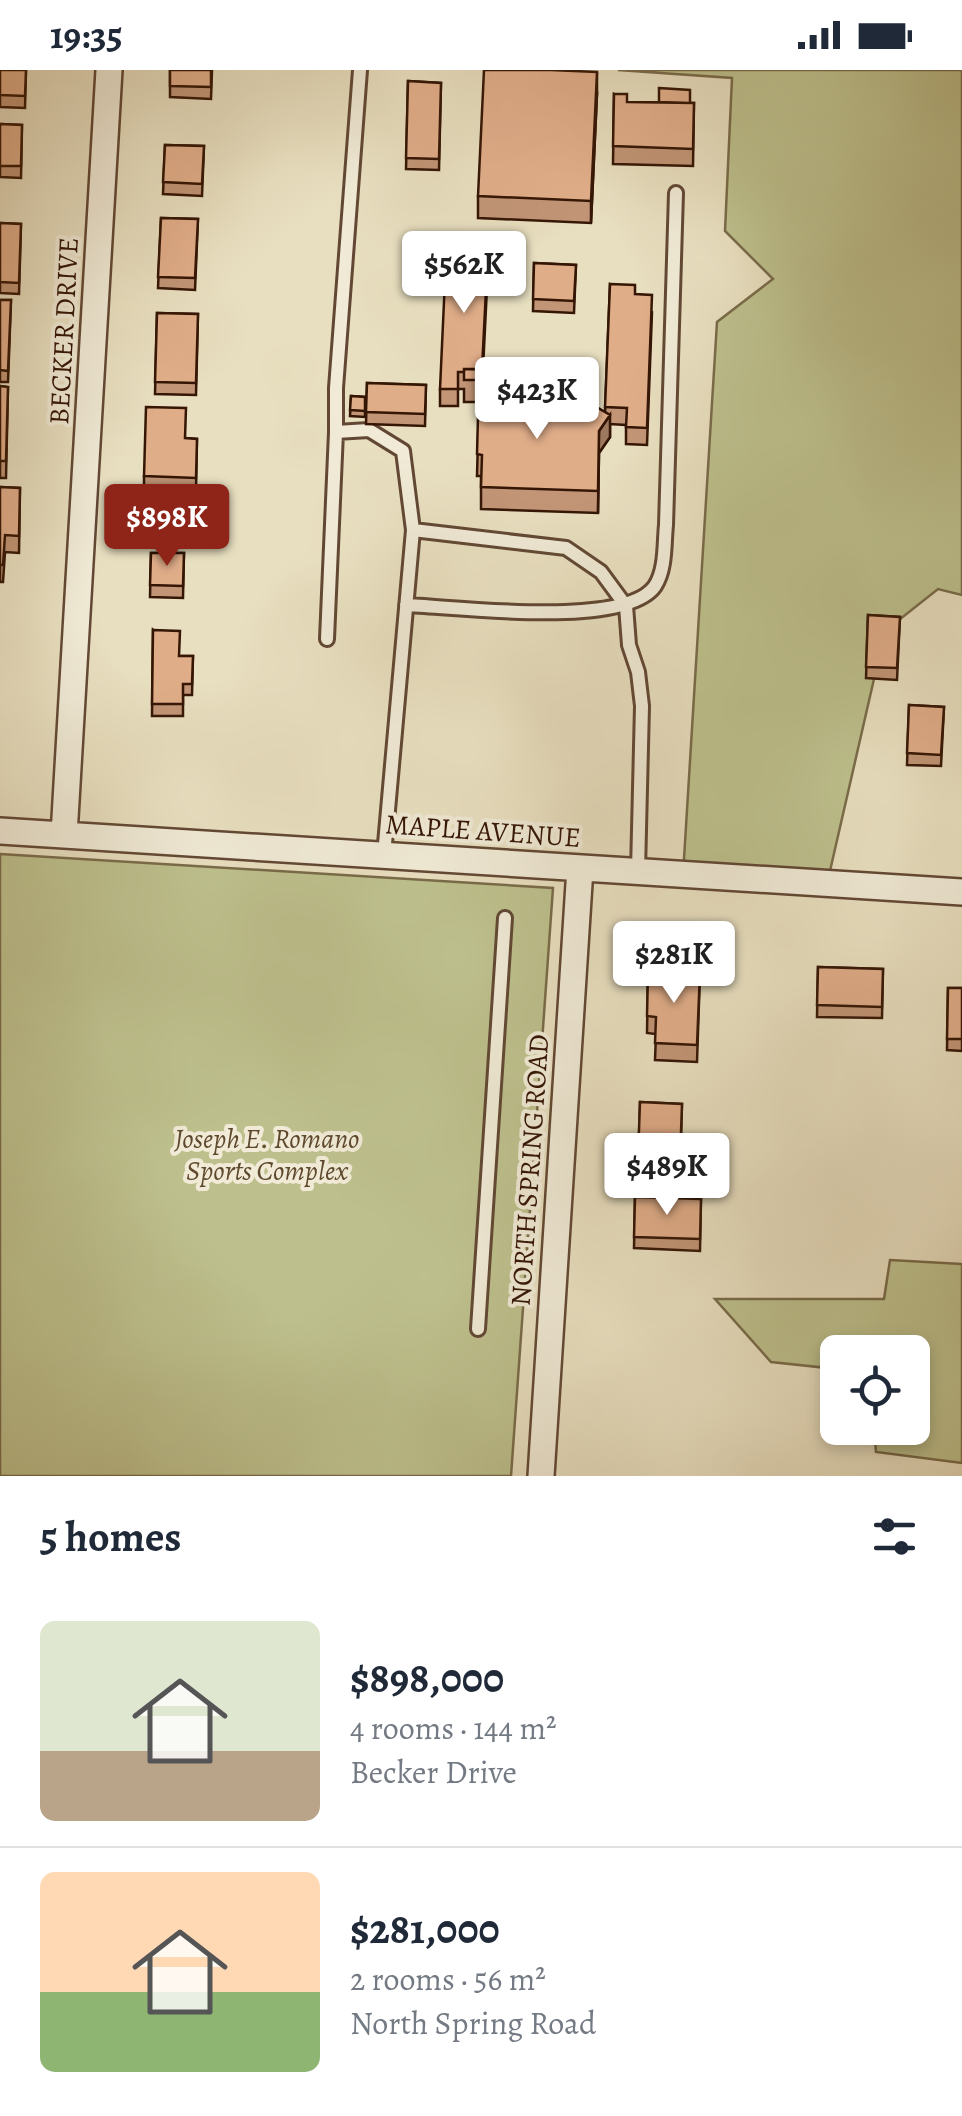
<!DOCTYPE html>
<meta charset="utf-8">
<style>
body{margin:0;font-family:Alegreya,serif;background:#f2f2f3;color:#1f2937;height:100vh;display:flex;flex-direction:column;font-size:38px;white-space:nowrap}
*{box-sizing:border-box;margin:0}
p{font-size:32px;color:#747a83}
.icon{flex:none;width:55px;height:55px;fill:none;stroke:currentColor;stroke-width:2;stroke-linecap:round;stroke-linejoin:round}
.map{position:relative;height:1406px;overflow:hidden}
.sheet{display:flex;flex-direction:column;background:#fff;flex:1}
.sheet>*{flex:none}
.controls{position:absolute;left:820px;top:1265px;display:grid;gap:20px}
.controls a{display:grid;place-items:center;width:110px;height:110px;border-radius:15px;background:#fff;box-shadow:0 5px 15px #0003;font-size:50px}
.price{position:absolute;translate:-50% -85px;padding:0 22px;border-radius:10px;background:#fff;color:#222;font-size:32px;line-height:65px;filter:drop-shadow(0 2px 5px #0008)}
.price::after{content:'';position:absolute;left:50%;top:60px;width:30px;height:22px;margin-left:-15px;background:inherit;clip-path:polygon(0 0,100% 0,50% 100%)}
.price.selected{background:#8f2418;color:#fff}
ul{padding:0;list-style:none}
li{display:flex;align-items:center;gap:30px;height:250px;padding:0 40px}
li+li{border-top:2px solid #e0e1e3}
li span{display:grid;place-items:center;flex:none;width:280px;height:200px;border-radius:15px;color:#555}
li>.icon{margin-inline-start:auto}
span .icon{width:120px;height:120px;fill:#fffc;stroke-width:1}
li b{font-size:42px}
h2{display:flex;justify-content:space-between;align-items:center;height:120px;padding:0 40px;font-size:42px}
.status{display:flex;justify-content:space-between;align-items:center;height:70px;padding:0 50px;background:#fff;direction:ltr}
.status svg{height:28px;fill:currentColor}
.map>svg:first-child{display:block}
.green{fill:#bdc08d;stroke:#796b49;stroke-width:2.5}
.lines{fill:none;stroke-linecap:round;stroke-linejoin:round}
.service-casing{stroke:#624834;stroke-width:18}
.minor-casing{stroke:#624834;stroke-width:30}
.service{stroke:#f0ead6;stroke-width:12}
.minor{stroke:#f0ead6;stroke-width:25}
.wall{fill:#c19576;stroke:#351605;stroke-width:2.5}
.shaded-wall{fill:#9d7960;stroke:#351605;stroke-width:2.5}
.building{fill:#e0ad89;stroke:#351605;stroke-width:2.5}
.labels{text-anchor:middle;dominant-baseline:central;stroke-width:8;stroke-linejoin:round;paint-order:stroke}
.street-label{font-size:28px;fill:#351605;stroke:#f0ead6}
.park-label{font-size:28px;font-style:italic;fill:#5e492e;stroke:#f0ead6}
</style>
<div class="status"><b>19:35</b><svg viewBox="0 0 49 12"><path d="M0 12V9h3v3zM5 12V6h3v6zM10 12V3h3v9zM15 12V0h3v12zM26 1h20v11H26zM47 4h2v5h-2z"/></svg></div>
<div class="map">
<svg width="962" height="1406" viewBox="0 0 962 1406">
<rect width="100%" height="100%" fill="#e8dfc0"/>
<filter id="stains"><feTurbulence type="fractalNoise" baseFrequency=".002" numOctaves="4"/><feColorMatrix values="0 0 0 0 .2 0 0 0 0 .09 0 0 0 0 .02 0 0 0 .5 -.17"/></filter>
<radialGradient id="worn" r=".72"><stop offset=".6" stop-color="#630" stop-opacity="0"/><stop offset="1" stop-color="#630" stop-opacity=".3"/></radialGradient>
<path class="green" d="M618,0H962V525L938,519L885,561L827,814L683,805L717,252L773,209L725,161L732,8Z
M0,784L553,818L511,1406H0Z
M890,1190L962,1194V1393L876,1382L874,1358H912V1282H838L837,1299L771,1292L715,1229H884Z"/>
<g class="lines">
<defs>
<path id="service" d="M360,0L336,318V362L369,360L403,381L413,460L566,478L601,502L626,536L629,575L638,602L642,636L638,801
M406,535C458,537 625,559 655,516C666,499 664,474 666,455L676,123
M327,569L336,362
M384,785L413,460
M478,1259L505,848"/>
<path id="minor" d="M0,761L962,822
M64,765L109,0
M541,1406L580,798"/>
</defs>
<use href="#service" class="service-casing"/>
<use href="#minor" class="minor-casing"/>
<use href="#service" class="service"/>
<use href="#minor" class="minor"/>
</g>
<path class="wall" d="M0,0H26L25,38L0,37Z
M170,0H212L211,29L170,27Z
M408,11L441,13L439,100L406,99Z
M597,24L591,153L478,148V126Z
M614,24L627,32L694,33L693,96L613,94Z
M0,54L22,55L21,108L0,107Z
M165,75L204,76L202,126L163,124Z
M161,148L198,149L195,220L158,218Z
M0,153L21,154L19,224L0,223Z
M534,193L576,195L574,243L533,241Z
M488,197L483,299L492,331L605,343L610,214L635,224L652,242L647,375L626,374V355L610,354V367L599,383L598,443L481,439V406H477L479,332H464V319H458V336H440V319Z
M0,230H11L8,312H0Z
M157,243L198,244L196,325L155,324Z
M367,313L426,315L425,356L366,354Z
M0,316L8,317L6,408H0Z
M351,326L365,327V347L350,346Z
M185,368L197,369L196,420L144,418V406Z
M0,417L20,418L19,483L5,482L3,512H0Z
M151,483H184L183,528L150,527Z
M868,545L900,547L897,610L866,608Z
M153,560L179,586H193L192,625H183V646H152Z
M909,635L944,637L941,696L907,695Z
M818,897L883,899L882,948L817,947Z
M648,901L700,902L697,992L655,990L656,964L647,963Z
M948,918H962V981L947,980Z
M640,1032L682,1034L680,1102L638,1100Z
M635,1127L701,1129L700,1181L634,1178Z"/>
<path class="shaded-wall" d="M597,2V24L591,153V131Z
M610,345V367L599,383L598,443L599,361Z"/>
<path class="building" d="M0,0H26L25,26L0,25Z
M170,0H211V17L170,16Z
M484,0H551L597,2L591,131L478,126Z
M408,11L441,13L439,89L406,88Z
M659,18L690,20V33L659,32Z
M614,24H627V32L694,33L693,79L613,76Z
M0,54L22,55L21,96H0Z
M165,75L204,76L202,114L163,112Z
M161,148L198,149L195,208L158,207Z
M0,153L21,154L19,213L0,212Z
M464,180H488L482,299H464V302H458V319H440L446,188H464Z
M534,193L576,195L574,231L533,229Z
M610,214L635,215V224L652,225L647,358L626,357L627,338L605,337Z
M0,230H11L8,301L0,300Z
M157,243L198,244L196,313L155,312Z
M464,299L492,300L491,331L593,335L610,345L599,361L598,421L481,417L482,385L477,384L479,310H464Z
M367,313L426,315L425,344L366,342Z
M0,316L8,317L6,391H0Z
M351,326L365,327V341L350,340Z
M146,337L186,338L185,368L197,369L196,408L144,406Z
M0,417L20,418L19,466L5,465L3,495H0Z
M151,483H184L183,516L150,515Z
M868,545L900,547L897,598L866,597Z
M153,560L180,561L179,586H193L192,614H183V634H152Z
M909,635L944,637L941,685L907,683Z
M818,897L883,899L882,937L817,935Z
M648,901L700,902L697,975L655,973L656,947L647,946Z
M948,918H962V969H947Z
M640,1032L682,1034L680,1090L638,1088Z
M635,1127L701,1129L700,1169L634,1167Z"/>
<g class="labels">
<g class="street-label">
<text transform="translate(64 261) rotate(-87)">BECKER DRIVE</text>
<text transform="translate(483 761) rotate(4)">MAPLE AVENUE</text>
<text transform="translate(530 1100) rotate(-86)">NORTH SPRING ROAD</text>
</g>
<g class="park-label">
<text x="267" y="1069">Joseph E. Romano<tspan x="267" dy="32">Sports Complex</tspan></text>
</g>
</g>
<rect width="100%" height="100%" filter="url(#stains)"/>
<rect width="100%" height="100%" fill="url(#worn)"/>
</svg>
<div class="controls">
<a><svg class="icon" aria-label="locate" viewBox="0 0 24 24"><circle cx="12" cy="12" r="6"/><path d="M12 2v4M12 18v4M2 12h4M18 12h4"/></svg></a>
</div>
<b class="price" style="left:464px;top:246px">$562K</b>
<b class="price" style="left:537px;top:372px">$423K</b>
<b class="price selected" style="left:167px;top:499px">$898K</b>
<b class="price" style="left:674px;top:936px">$281K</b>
<b class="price" style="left:667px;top:1148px">$489K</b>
</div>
<section class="sheet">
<h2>5 homes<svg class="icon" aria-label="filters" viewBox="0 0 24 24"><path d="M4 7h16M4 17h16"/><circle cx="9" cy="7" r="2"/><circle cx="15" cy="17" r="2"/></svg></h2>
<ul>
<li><span style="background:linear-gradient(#dfe7d0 65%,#b9a48a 0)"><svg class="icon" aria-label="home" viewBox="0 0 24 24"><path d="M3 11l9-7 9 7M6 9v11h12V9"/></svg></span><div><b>$898,000</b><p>4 rooms · 144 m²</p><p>Becker Drive</p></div></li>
<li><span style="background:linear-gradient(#ffd9b3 60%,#8fb573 0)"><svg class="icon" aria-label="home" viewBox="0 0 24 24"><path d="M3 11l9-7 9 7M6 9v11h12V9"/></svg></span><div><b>$281,000</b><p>2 rooms · 56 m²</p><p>North Spring Road</p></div></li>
</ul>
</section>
